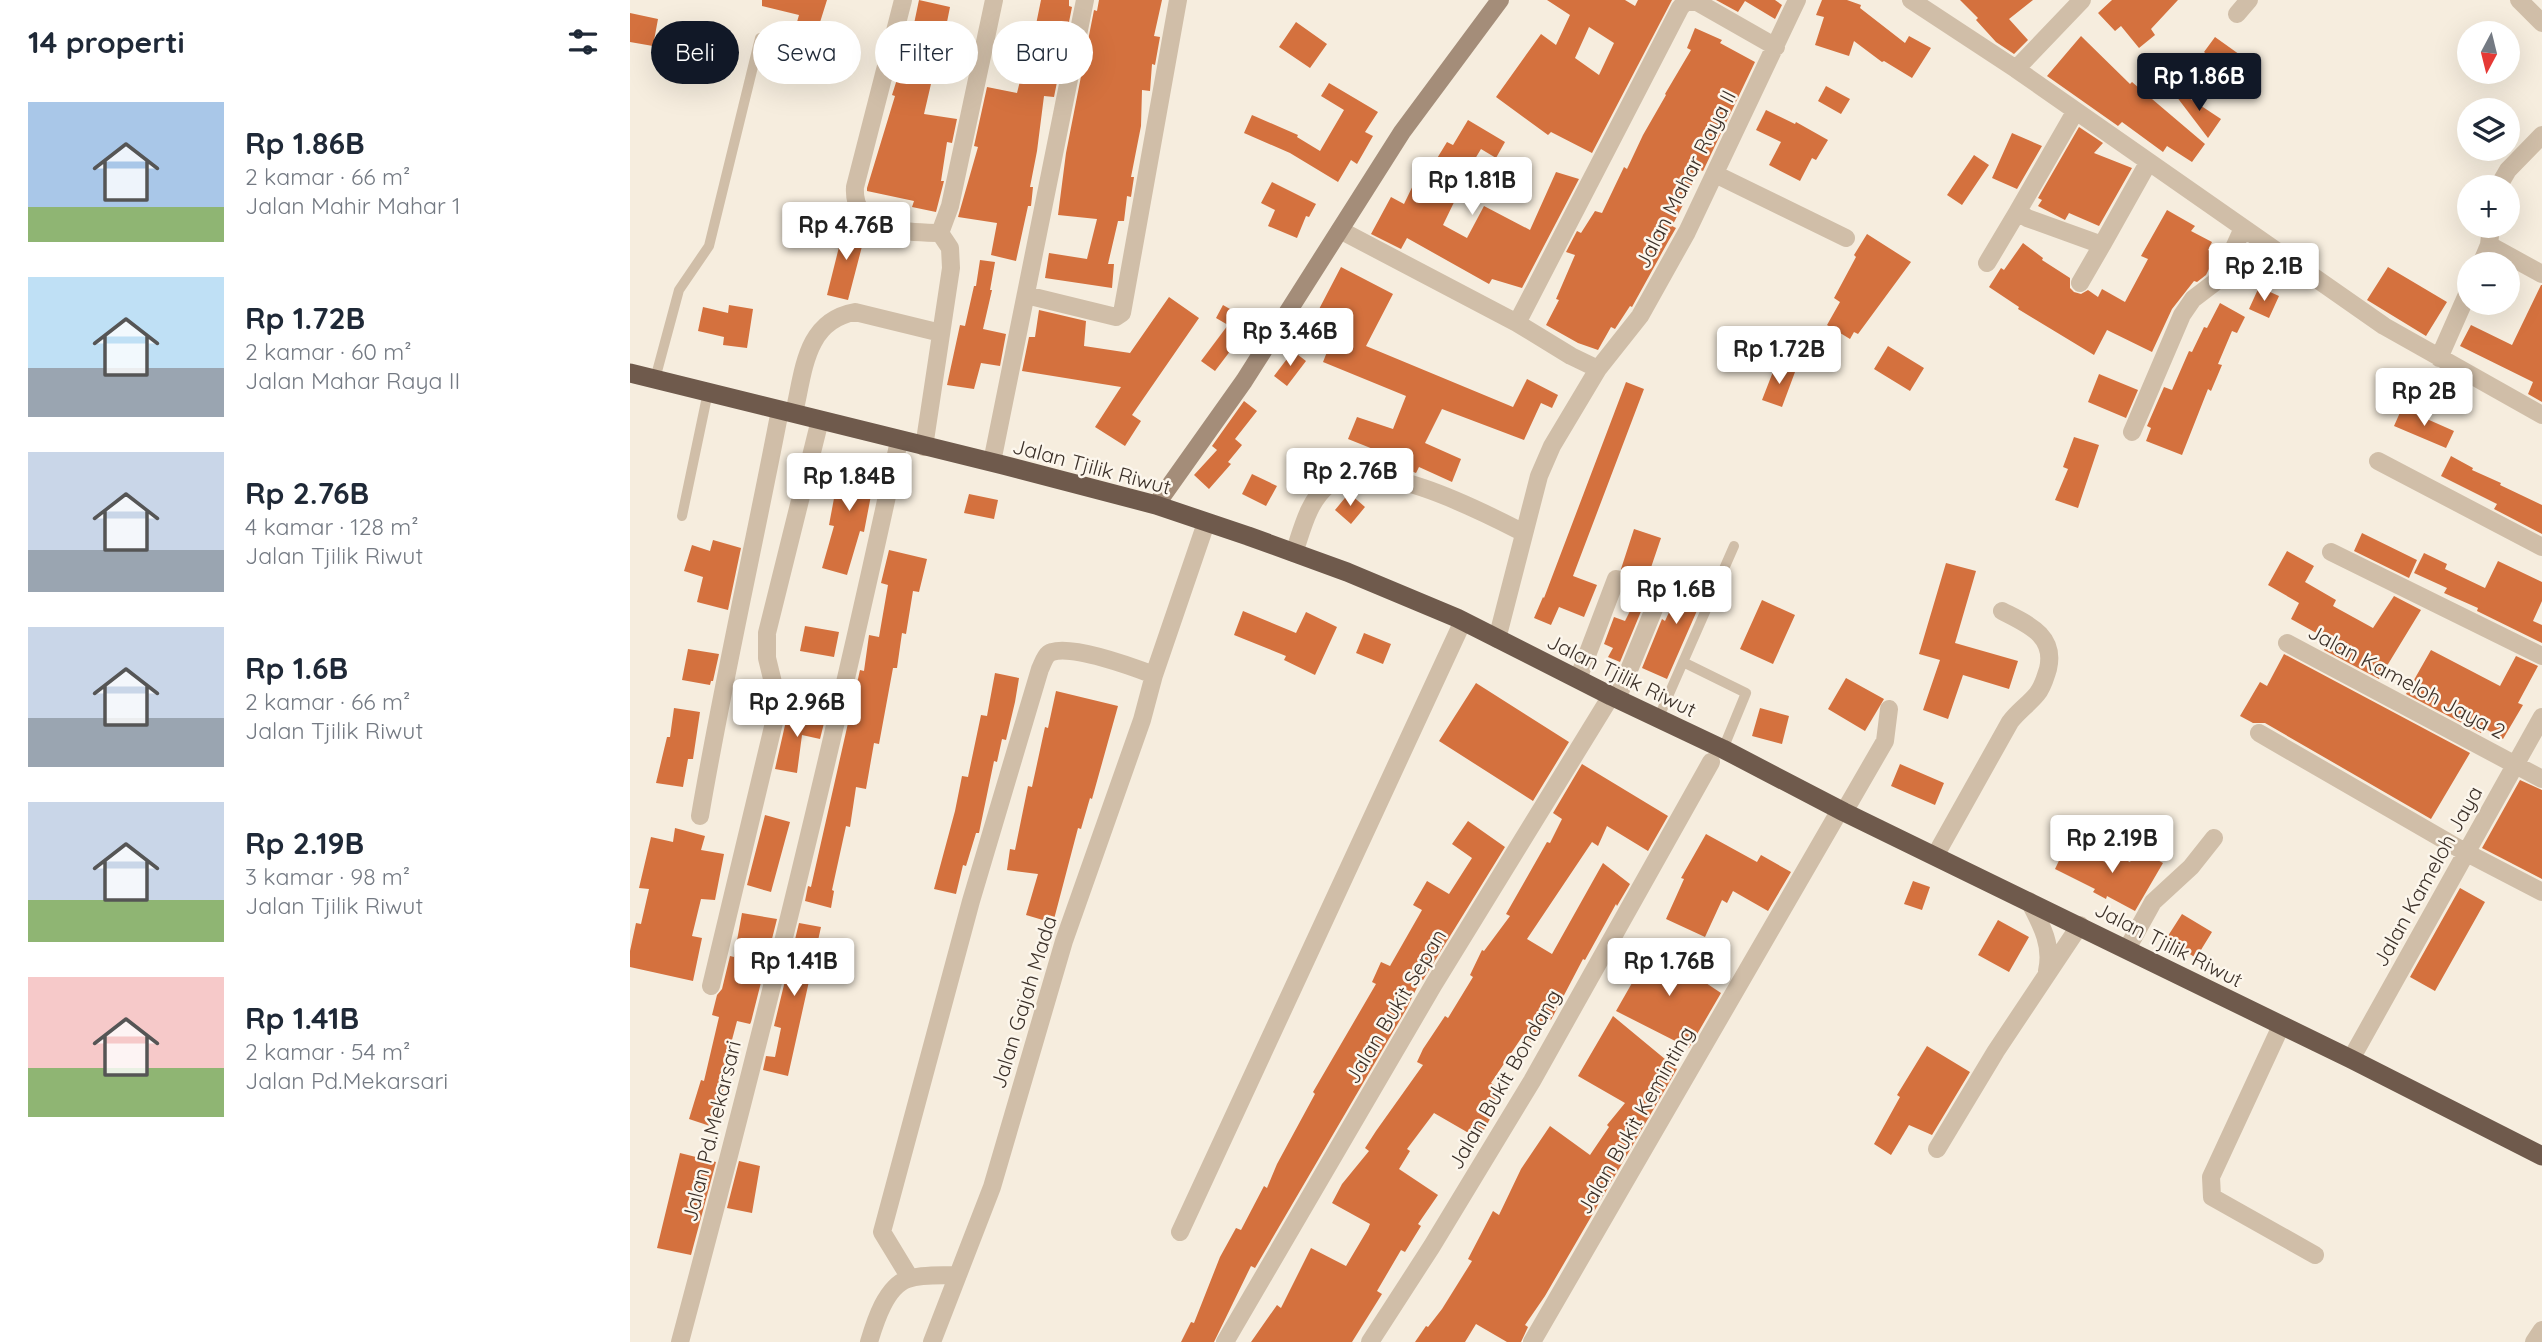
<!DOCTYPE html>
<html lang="id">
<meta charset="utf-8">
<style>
body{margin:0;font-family:Quicksand,sans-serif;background:#f2f2f3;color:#1f2937;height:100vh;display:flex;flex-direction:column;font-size:26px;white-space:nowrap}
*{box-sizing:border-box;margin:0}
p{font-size:23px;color:#747a83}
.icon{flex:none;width:38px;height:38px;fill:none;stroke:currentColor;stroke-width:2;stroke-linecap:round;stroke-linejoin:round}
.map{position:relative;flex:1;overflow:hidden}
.panel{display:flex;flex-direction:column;background:#fff;width:630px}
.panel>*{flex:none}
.guide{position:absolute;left:21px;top:21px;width:665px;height:63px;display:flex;gap:14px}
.needle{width:46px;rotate:187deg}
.fabs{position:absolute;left:1827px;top:21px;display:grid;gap:14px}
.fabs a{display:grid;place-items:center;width:63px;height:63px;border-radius:50%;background:#fff;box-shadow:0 7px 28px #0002;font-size:35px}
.price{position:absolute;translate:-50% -60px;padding:0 16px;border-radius:7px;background:#fff;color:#222;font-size:23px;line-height:46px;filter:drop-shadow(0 2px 4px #0008)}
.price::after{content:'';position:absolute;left:50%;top:42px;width:21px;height:16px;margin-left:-10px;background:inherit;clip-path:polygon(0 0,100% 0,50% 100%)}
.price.active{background:#111827;color:#fff}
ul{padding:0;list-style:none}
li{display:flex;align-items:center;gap:21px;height:175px;padding:0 28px}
li span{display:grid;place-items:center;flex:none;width:196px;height:140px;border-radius:0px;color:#555}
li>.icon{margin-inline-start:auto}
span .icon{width:84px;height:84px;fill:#fffc;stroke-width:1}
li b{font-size:30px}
h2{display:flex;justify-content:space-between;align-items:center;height:84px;padding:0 28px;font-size:30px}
.pill{padding:0 24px;border-radius:32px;background:#fff;box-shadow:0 7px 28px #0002;font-size:24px;line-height:63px}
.pill.active{background:#111827;color:#fff}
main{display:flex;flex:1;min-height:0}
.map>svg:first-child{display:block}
.building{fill:#d4713e;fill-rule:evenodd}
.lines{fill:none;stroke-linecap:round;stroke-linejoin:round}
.service{stroke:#d0bea8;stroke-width:10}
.minor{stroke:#d0bea8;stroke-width:18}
.secondary{stroke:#a48d79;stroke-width:18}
.trunk{stroke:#6f5a4c;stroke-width:19}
.labels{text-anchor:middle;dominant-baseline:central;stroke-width:5;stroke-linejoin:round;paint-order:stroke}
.street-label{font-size:21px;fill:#3c3129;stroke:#fcf6ec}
</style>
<main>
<section class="panel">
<h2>14 properti<svg class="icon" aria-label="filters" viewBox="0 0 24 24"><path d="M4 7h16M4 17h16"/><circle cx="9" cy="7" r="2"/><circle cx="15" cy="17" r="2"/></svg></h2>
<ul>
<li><span style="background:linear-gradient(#a9c7e8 75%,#8fb573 0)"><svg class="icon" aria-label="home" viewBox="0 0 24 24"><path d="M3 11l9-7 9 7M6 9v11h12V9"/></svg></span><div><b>Rp 1.86B</b><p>2 kamar · 66 m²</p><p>Jalan Mahir Mahar 1</p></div></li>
<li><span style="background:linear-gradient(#bfe0f5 65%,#9aa5b1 0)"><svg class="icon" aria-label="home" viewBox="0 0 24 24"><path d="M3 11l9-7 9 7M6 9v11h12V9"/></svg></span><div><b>Rp 1.72B</b><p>2 kamar · 60 m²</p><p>Jalan Mahar Raya II</p></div></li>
<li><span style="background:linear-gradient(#c9d6e8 70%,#9aa5b1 0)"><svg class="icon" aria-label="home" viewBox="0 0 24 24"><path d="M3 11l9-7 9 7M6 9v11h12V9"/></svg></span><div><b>Rp 2.76B</b><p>4 kamar · 128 m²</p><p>Jalan Tjilik Riwut</p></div></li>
<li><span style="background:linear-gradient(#c9d6e8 65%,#9aa5b1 0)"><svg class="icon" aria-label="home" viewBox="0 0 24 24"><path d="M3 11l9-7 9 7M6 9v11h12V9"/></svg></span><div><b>Rp 1.6B</b><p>2 kamar · 66 m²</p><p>Jalan Tjilik Riwut</p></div></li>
<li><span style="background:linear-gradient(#c9d6e8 70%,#8fb573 0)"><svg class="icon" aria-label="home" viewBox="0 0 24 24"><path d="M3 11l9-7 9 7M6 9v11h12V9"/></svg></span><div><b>Rp 2.19B</b><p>3 kamar · 98 m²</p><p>Jalan Tjilik Riwut</p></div></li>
<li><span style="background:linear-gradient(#f6c9c9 65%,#8fb573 0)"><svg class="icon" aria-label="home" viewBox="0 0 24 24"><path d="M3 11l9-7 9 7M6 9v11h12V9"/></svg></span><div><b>Rp 1.41B</b><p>2 kamar · 54 m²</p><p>Jalan Pd.Mekarsari</p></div></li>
</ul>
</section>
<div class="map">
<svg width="1912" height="1342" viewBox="0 0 1912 1342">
<rect width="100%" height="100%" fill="#f6edde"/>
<path class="building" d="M132,0H197L186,35L165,29L169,15L132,6Z
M289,0L320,7L307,72L304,71L294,114L327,119L322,143L317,142L311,181H314L306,212L282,207L284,201L237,191V188L265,96L262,95L269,73L276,37L281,38Z
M411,0H439V6L442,7L424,97L414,96L407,151L400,187H403L401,206H398L386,261L361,255L367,223L328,217L348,147L344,146L357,87L387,93L398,49H401Z
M469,0H532L524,36L530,37L525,65L522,64L520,91L512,90L511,126L501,177H504L501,197L497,196L494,221H488L478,264H484L482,288L415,278L419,253L457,259L467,219L428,215L436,153L464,10L467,11Z
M917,0H995L1005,6L1008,0H1042L962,153L921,132L918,135L866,97L911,34L926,45L940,15ZM959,27L984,43L969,75L945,58Z
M1086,0H1145L1152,5L1145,19L1115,1L1108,12Z
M1192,0H1217L1231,5L1230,8L1275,43L1279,36L1301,48L1282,78L1254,61L1252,62L1224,41L1219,56L1185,45L1194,17L1186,15Z
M1330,0H1403L1379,19L1398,40L1384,54L1366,42L1346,20L1348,18Z
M1482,0H1548L1521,29L1525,35L1509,48L1491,26L1485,31L1468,13Z
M0,13L28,19L23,46L0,42Z
M666,22L697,44L680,68L649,47Z
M1065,28L1092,40L1090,43L1125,62L1073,171L1070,170L1052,202L1054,203L1042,226L1046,228L1039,240L1002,307L1000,306L985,329L981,327L968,350L948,343L916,325L929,300L926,299L945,255L936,252L947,231L951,233L965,211L972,213L994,167L997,169L1013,135L1036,95L1035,94L1061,50L1057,48Z
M1451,36L1500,84L1502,82L1575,144L1562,162L1537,146L1533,152L1492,122L1488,126L1417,76Z
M1585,37L1613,57L1601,73L1574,52Z
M699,83L748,112L735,132L743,136L727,164L721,160L708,182L660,153L614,133L622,115L668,135L667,137L690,151L714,110L691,96Z
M1196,86L1220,99L1211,114L1188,101Z
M1541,86L1591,119L1578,138L1540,88Z
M1136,110L1165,124L1166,122L1198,140L1186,160L1182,158L1170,181L1139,165L1151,142L1126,130Z
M838,120L875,142L866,158L851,149L825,192L828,194L813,225L837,238L854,206L900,230L926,172L949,179L892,288L862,279L859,284L777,238L771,249L741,234L761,197L774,204L788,175L795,178L817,142L823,145Z
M1449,127L1473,143L1464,153L1502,168L1469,226L1439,213L1435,220L1408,206L1412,200L1408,198Z
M1382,133L1412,146L1387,189L1362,178Z
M1344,155L1359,165L1332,205L1317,195Z
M642,182L686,204L679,217L676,216L667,238L638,226L645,210L631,203Z
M1537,210L1565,226L1561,231L1582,242L1578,250L1587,253L1576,275L1567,282L1564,281L1542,309L1522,352L1477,330L1464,355L1388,309L1389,307L1359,287L1371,268L1374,270L1393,243L1413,258L1412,260L1440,278V288L1444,292L1451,294L1458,290L1468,297L1472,289L1495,302L1518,259L1511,256Z
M215,223L236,231L218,300L197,295Z
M1237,234L1281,262L1228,334L1224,332L1220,339L1197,325L1210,302L1204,298L1226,257L1224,255Z
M350,260L365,262L360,290H362L353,329L376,334L370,366L351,363L344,389L317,385L330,325L335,326L344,286H346Z
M711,267L763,294L736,346L883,407L897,379L928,395L922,408L911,403L894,440L812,409L795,443L831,459L822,482L789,467L786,473L755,461L758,455L718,439L727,417L763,429L776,396L693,362L708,324L687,313Z
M1758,267L1817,302L1796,336L1737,300Z
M1911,285H1912V402L1898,394L1903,382L1830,346L1841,325L1882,345Z
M1629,287L1649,296L1639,318L1619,309Z
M539,297L569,318L502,415L511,421L495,446L465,427L491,387L392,371L399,337H405L409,310L456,321L454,346L500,353Z
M1590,303L1615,317L1607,333L1602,331L1588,364L1592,365L1581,391L1578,389L1552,455L1516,441L1521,428L1517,426L1534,387L1542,390L1559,351L1562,352L1574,327L1577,328Z
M99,305L123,309L117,348L93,345L94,337L68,331L73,307L98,313Z
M593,305L619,320L604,346L585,371L571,361L598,325L586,318Z
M1258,346L1294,368L1280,391L1244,369Z
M663,351L676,361L657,386L644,376Z
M1146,364L1165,372L1152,407L1132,400Z
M1469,374L1508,390L1496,418L1458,402Z
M996,382L1014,389L943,576L967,585L954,617L929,607L921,625L904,618L913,597L914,598Z
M614,401L627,411L605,439L612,445L598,462L601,464L579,489L564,475L587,450L582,446Z
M1772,408L1824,431L1816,448L1764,426Z
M1444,437L1469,445L1448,508L1425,500L1438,469L1433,467Z
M1821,456L1843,468L1842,470L1871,483L1870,485L1912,505V534L1864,509L1867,504L1811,476Z
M212,459L247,464L234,532L230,531L217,575L192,568L204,526L199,525L205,493H207Z
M622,474L647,486L636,506L612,494Z
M719,493L735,507L721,524L705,510Z
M339,494L368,500L364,519L334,513Z
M1004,529L1031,538L1013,591L996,585L997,577L991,569Z
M1732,533L1787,560L1779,578L1724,551Z
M83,540L111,548L98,610L67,602L73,577L54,571L62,545L80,551Z
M259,550L297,559L289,592L283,591L276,634L272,633L267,668H263L249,744L244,743L236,789L226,787L220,827L216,826L202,890L204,891L201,908L175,901L178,886L181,887L230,670L234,671L239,635L249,637L258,585L251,583Z
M1657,551L1684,566L1675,582L1706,600L1703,606L1743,628L1764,596L1791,610L1749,679L1694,650L1699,640L1661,619L1669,603L1638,585Z
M1794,553L1817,564L1815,569L1855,588L1868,561L1912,582V601L1903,621L1912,625V643L1847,611L1848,608L1814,593L1817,588L1784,573Z
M1316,563L1346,571L1325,643L1388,661L1379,689L1333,675L1318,719L1293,710L1310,660L1289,654Z
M1058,571L1080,581L1037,679L1012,668L1032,619L1035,621Z
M1132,600L1165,615L1143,664L1110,649Z
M1003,605L1012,609L990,662L978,657L983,648L974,644L984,617L995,621Z
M613,611L666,633L676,612L707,627L685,675L654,660L656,656L604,635Z
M175,626L209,632L204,657L170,651Z
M734,633L761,644L753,664L726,653Z
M58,649L89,654L83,681H81L80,685L52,680Z
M1801,650L1870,686L1886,656L1908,666L1888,703L1893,705L1873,739L1854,728L1851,733L1776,694Z
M1654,654L1840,753L1801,819L1635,723H1623L1610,716L1630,682L1637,686Z
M365,673L389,678L385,702L376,740L372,739L367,762L364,761L349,833H346L336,866L333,865L326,894L304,889L325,811L332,776L338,777L351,715L357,716Z
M1216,678L1254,699L1235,731L1198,709Z
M846,683L939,742L903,801L809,741Z
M426,691L488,706L462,799L460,798L451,829L448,828L423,923L396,915L408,874L377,870L380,849L385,850L398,786L402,787L415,727L418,728Z
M44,708L70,712L63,759H58L53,787L26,783L37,737H40Z
M1130,708L1159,716L1152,744L1122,736Z
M158,712L195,719L190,739L172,735L167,773L145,769Z
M952,764L1038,816L1018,851L977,826L968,846L962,842L897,939L922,954L973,863L1000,884L987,906L986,904L955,960L953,959L921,1020L916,1017L901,1042L892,1037L861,1083L871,1090L855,1116L860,1119L849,1139L804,1113L777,1149L780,1151L769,1169L808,1195L788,1224L791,1226L775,1252L771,1250L747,1291L752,1294L722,1342H621L647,1305L651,1308L681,1248L716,1266L738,1229L740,1224L702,1203L712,1184L739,1151L735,1148L746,1131L793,1065L787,1062L793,1049L815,1016L818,1018L843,977L840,975L852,950L854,951L880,916L876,914L917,842L920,843L932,819L923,813Z
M1270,764L1314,783L1305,805L1261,786Z
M1890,780L1912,790V879L1852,848Z
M135,815L160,822L141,892L117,885Z
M838,821L875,847L793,980L791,979L777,1008L625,1268L621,1266L584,1342H551L561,1322L564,1323L590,1257L606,1228L611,1230L634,1186L637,1188L647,1164L685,1094L683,1092L746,984L742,982L751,962L760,966L792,910L783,905L797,881L819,894L842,858L822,844Z
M45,828L75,836L71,850L94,854L85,900L71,899L62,936L72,938L63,981L0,967V951L6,923L11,924L19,889L9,888L21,837L43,842Z
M1076,834L1127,862L1131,855L1161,872L1138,911L1103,891L1097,903L1092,900L1075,937L1036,919L1054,879L1051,878Z
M1437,844L1477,863L1482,854L1500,862L1507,849L1533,863L1505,911L1477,896L1476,899L1463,892L1465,889L1425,869Z
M1283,881L1300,887L1292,910L1274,904Z
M1830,888L1855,902L1805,991L1780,977Z
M112,913L147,919L121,1022L120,1024L107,1021L90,1085L94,1086L90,1104L94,1105L86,1128L59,1119L71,1080L74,1081L89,1017L82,1015L87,995L92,989L100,956L104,957Z
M1552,914L1582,932L1566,958L1536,939Z
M1368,920L1399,937L1379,972L1348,955Z
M169,923L191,927L158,1076L133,1070L136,1056L145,1057L151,1028L144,1026Z
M1019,946L1055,961L1052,967L1091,993L1059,1048L986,1011L1006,976Z
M983,1016L1047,1069L915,1296L895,1325L898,1327L891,1342H877L846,1324L835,1342H785L796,1326L798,1327L812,1309L842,1261L838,1259L863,1211L869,1215L891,1169L920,1126L960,1155L979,1127L977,1125L995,1103L948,1076Z
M1297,1046L1340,1072L1302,1135L1279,1125L1261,1155L1244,1144L1270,1097L1267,1095Z
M50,1153L86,1162L61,1255L27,1248Z
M109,1161L130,1166L122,1213L97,1208Z"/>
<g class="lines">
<path class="service" d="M25,379L49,290L79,246L130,38
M52,516L78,392
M1053,662L1116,693L1093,749
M1028,719L1104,546"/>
<path class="minor" d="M273,0L225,187C222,232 276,232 310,233L320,248L321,268L294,447
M1281,0L1386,69L1754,326L1912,415
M1889,0L1912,23
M1607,14L1619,0
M1386,69L1452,0
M1445,112L1388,211L1397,218L1472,245L1518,163
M1085,174L1216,238
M1868,187L1878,170L1912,135
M710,230L887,323L941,356L968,369
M310,233L320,206L364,0
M1859,245L1912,274
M1357,263L1388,211
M1851,264L1859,245L1861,226
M1450,283L1472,245
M396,295L486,317L492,313L548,0
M887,323L1050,8L1055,2H1067L1146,47
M1809,358L1839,290
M164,413C174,371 175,321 225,312L311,333
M1502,432L1552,315L1563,299L1584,283L1593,272L1613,228
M1748,461L1912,547
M362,462L455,0
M1701,552L1912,656
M664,553C672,530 678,502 697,486C739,452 853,512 894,533
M867,639L909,476L922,446L968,369L1010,316L1057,232L1167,0
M1657,643L1912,779
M524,675L576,523
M948,679L986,579
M987,699L1033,587
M1629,733L1835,852L1912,892
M1214,812L1255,741L1259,709
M70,816C93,680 124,546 150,410
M1305,856L1380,722C1388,711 1399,704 1407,694C1413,687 1415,678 1418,669C1426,635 1397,624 1372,611
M1399,901C1411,924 1423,945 1417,971
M1497,949L1523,902L1561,867L1584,838
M81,986L147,710L146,695L137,658V633L190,420
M1651,1026L1581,1177L1582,1197L1685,1255
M1721,1059L1912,717
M1307,1149L1366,1051L1450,925
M550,1232L833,621
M280,1278L252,1232L341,901L410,669C413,663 415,654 422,652C443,645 503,667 524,675L512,720L434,941L362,1187L302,1342
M50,1342C130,1043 204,743 269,441
M239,1342C245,1322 256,1286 278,1279C293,1274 313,1276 328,1275
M595,1342L804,984L981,696
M740,1342L802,1246L902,1081L1081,762
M902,1342L1210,810
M1904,1342L1912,1330"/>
<path class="secondary" d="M526,505L614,381L772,132L870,0"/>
<path class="trunk" d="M0,373L373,465L526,505L618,536L717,572L827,618L981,696L1093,749L1214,812L1721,1059L1912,1156"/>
</g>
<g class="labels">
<g class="street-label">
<text transform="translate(1055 179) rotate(-63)">Jalan Mahar Raya II</text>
<text transform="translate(462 466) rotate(15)">Jalan Tjilik Riwut</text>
<text transform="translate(992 675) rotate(26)">Jalan Tjilik Riwut</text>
<text transform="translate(1777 681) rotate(28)">Jalan Kameloh Jaya 2</text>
<text transform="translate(1797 876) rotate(-61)">Jalan Kameloh Jaya</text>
<text transform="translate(1539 944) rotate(27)">Jalan Tjilik Riwut</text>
<text transform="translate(393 1002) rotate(-73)">Jalan Gajah Mada</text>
<text transform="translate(765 1006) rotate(-59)">Jalan Bukit Sepan</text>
<text transform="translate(874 1079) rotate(-60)">Jalan Bukit Bondang</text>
<text transform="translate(1005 1120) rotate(-60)">Jalan Bukit Keminting</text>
<text transform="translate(81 1131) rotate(-76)">Jalan Pd.Mekarsari</text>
</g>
</g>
</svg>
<div class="fabs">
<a><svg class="needle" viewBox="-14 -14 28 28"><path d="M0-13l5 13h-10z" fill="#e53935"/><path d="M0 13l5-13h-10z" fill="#747a83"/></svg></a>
<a><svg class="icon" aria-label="layers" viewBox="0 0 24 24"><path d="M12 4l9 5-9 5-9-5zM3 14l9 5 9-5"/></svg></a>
<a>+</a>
<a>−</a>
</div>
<b class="price active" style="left:1569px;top:113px">Rp 1.86B</b>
<b class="price" style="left:842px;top:217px">Rp 1.81B</b>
<b class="price" style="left:216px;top:262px">Rp 4.76B</b>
<b class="price" style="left:1634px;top:303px">Rp 2.1B</b>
<b class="price" style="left:660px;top:368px">Rp 3.46B</b>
<b class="price" style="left:1149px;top:386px">Rp 1.72B</b>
<b class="price" style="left:1794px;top:428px">Rp 2B</b>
<b class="price" style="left:720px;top:508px">Rp 2.76B</b>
<b class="price" style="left:219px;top:513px">Rp 1.84B</b>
<b class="price" style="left:1046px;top:626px">Rp 1.6B</b>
<b class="price" style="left:167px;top:739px">Rp 2.96B</b>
<b class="price" style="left:1482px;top:875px">Rp 2.19B</b>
<b class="price" style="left:164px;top:998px">Rp 1.41B</b>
<b class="price" style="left:1039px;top:998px">Rp 1.76B</b>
<div class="guide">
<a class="pill active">Beli</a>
<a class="pill">Sewa</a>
<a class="pill">Filter</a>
<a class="pill">Baru</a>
</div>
</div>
</main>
